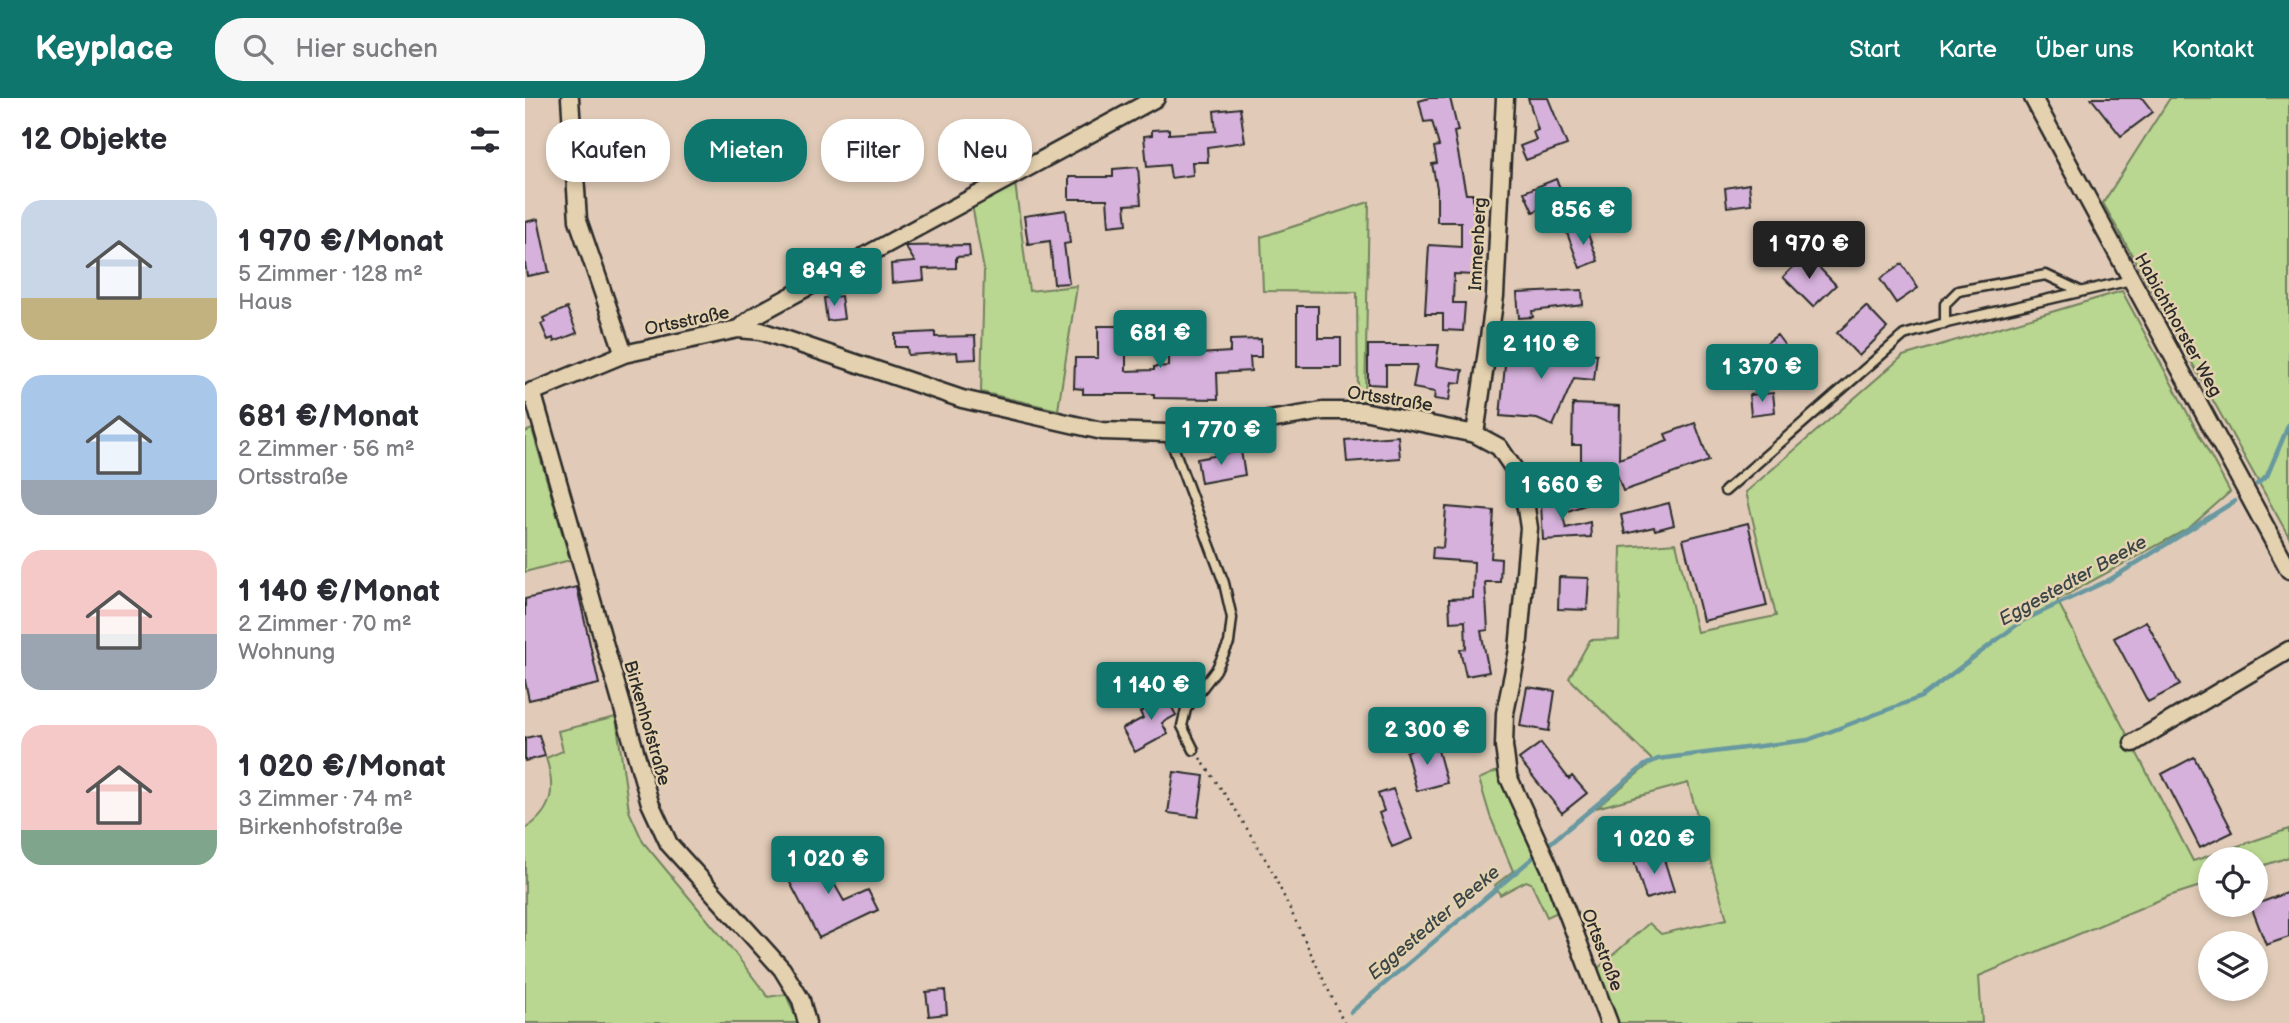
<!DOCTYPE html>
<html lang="de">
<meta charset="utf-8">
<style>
body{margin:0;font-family:"Balsamiq Sans",sans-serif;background:#f7f7f7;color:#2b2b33;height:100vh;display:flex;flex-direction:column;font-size:26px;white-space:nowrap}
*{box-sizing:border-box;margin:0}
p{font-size:23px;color:#7c7c81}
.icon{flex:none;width:38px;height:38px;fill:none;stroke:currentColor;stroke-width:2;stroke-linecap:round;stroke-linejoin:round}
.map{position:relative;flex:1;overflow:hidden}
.sheet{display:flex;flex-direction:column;background:#fff;width:525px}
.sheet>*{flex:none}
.guide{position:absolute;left:21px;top:21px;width:665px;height:63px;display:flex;gap:14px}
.controls{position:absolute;left:1673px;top:749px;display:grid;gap:14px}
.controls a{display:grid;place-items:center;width:70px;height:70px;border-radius:50%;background:#fff;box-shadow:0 4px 10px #0003;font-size:35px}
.price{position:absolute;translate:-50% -60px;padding:0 16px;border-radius:7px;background:#0f766e;color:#fff;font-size:23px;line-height:46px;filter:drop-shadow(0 2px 4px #0008)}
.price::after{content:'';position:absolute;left:50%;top:42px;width:21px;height:16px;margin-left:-10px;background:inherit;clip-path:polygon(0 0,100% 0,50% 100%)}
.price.current{background:#222;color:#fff}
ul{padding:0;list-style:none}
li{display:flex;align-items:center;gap:21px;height:175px;padding:0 21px}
li span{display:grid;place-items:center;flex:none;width:196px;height:140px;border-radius:21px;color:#555}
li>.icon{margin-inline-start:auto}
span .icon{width:84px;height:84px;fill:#fffc;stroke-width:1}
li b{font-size:30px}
h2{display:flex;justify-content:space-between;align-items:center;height:84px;padding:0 21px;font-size:30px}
.pill{padding:0 24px;border-radius:28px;background:#fff;box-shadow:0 4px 10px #0003;font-size:24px;line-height:63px}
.pill.current{background:#0f766e;color:#fff}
header{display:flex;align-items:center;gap:42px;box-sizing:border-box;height:98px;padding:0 35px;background:#0f766e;color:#fff}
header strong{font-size:33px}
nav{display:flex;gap:38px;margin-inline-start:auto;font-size:24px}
.search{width:490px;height:63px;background:#f7f7f7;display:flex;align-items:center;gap:18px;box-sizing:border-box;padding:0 24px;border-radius:28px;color:#7c7c81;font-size:26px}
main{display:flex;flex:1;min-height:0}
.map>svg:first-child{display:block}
.green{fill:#b9d790;stroke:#72815e;stroke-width:2}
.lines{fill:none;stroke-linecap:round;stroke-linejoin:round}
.stream{stroke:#6898a0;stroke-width:4.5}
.building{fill:#d5b1db;stroke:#2b2b2b;stroke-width:2}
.lane-casing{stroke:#2b2b2b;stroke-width:13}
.street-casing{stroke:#2b2b2b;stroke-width:21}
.path{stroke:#2b2b2b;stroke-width:2.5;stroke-dasharray:2 5;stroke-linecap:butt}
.lane{stroke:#e4d1af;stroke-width:8}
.street{stroke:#e4d1af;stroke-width:16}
.labels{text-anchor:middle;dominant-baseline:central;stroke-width:5;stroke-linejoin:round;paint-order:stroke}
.street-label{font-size:18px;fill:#2b2b2b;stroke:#e4d1af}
.water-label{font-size:19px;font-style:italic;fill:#3a4648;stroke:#e4d1af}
</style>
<header>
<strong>Keyplace</strong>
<div class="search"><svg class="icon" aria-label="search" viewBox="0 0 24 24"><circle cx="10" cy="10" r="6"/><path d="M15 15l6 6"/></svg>Hier suchen</div>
<nav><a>Start</a><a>Karte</a><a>Über uns</a><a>Kontakt</a></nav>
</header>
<main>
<section class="sheet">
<h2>12 Objekte<svg class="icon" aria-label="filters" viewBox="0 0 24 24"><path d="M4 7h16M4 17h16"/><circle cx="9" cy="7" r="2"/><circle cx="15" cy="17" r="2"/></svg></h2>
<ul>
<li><span style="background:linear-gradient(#c9d6e8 70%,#c2b280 0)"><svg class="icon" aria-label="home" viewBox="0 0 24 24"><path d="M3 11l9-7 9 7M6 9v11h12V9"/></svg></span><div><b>1 970 €/Monat</b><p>5 Zimmer · 128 m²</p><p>Haus</p></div></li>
<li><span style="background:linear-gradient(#a9c7e8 75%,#9aa5b1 0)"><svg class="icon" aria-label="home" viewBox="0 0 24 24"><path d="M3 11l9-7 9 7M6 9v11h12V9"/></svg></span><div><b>681 €/Monat</b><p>2 Zimmer · 56 m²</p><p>Ortsstraße</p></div></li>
<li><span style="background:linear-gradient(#f6c9c9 60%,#9aa5b1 0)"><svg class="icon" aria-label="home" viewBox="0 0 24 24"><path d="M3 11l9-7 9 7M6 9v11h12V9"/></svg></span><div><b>1 140 €/Monat</b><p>2 Zimmer · 70 m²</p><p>Wohnung</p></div></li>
<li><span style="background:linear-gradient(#f6c9c9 75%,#7fa58c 0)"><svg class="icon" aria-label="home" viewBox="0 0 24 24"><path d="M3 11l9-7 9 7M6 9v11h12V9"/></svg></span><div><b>1 020 €/Monat</b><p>3 Zimmer · 74 m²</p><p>Birkenhofstraße</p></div></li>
</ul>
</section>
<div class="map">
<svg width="1764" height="925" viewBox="0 0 1764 925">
<rect width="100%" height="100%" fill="#e1cbb8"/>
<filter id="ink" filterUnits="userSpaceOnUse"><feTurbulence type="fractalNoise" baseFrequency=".0143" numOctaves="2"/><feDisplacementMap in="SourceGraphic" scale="14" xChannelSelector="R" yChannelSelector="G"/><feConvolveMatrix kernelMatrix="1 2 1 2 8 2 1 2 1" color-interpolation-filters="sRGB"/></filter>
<g filter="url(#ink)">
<path class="green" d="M1645,0H1764V439L1578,105Z
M490,85L504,193L552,188L533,312L456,294L459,172L447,107Z
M844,104L840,303L833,302L832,194L738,193L736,139Z
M1597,193L1705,394L1664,430L1532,502L1668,763L1764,731V759L1731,770V761H1685V785L1644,798L1454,878L1457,925H1092L1072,871L1124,825L1136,836L1202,821L1163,685L1071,710L1128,663L1044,580L1065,542L1094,541L1096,449L1151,445L1172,534L1251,518L1221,394L1378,258Z
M7,331L45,462L0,474V334Z
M91,619L104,713L118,744L206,850L243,899L261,896L273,925H0V731C28,713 31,691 21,660L38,653L33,633Z
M972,673L1016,764L1033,814L1022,819L1006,785L1001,783L975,797L970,787L988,773L965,718L954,681Z"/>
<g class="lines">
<path class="stream" d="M1732,386L1742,378L1764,326
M1024,746L1120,667L1133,661L1283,642L1396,599L1497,523L1586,481L1710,403
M826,914L1010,758"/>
</g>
<path class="building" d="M904,0H925L933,33L929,34L941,96H948V121H952L949,177L929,176L928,205H940L938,233L918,232V216H900L904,147L936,149V124H912V90L907,66L912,65L909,49L914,48L907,23L899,24L894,3Z
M1003,0H1023L1042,47L1001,62L995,48L1011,42L1008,34L1013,32Z
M1566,0H1617L1628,14L1596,38Z
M715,10L720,44L682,49L683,64H667L668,77L646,80L644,67L622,69L619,38L627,37V32L644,31V36L691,33L689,13Z
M613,69L616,106L600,107L602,126L584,128L582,101H544V79H588V71Z
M1031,81L1040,101L1008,114L999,94Z
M1224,86L1226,106L1202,109L1200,90Z
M541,112L545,145L539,146L544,185L529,186L525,143L503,146L499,118Z
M13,121L24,174L2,178L0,166V124Z
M1060,128L1073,163L1055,170L1042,135Z
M444,147L445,158L431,159V170L398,171L399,182L367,185L366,166L390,164L380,148Z
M1281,156L1311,187L1288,209L1258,179Z
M1377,166L1393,190L1371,205L1355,181Z
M1057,192L1058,207L1007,213L1008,219L994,220L992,195Z
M316,198L319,221L302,223L299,200Z
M772,208H793V240H816V269H772Z
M1341,208L1362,230L1334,258L1312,235Z
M42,210L52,235L29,244L28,240L23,242L16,226L20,224L18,220Z
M573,228H601V273L629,272V269L644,268V253H659V257L705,254V242L736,241V259H725L726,273L692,275L693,301L629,300V296H558V291L549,290L550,260H573Z
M410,234V239L450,238L451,261L433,262L432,254L383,257L382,249H370V236Z
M1252,237L1276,269L1247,290L1230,267L1236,262L1230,254Z
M843,247H914L911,268L938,272L936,285L927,284L924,303L909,301L910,294L888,290L892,267H861V287L843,286Z
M982,247L1072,256L1069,282L1049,280L1028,328L1012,321L975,318Z
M1248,295L1250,314L1226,317L1224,297Z
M1048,306L1095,308L1094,361L1143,343L1140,336L1170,325L1184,363L1098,393L1088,366H1056V347H1047Z
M873,338L875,360L822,364L820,342Z
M716,353L720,377L676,385L672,361Z
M1059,403L1060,407L1037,415L1041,430L1065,424L1066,439L1018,442L1016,406Z
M1144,405L1149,427L1130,432L1129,429L1100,436L1096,417Z
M921,409L969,413L966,460L976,461L975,484H960L963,532L956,533L964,574L941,578L935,552L941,550L940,523L925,524L924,501L948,500L949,464L907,461L908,449L918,450Z
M1223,425L1242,508L1178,523L1158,441Z
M1034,479L1064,480L1062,512L1033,511Z
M52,489L74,586L4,602L0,583V501Z
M1621,523L1655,587L1623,604L1589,540Z
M1002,589L1030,593L1024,633L995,628Z
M641,591L649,604L645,606L651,617L637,625L643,636L610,654L597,631L618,620L615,614L630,606L627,599Z
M14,637L20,658L0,663V640Z
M911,645L922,685L892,693L881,654Z
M1016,645L1044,681L1047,678L1062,695L1037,715L994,661Z
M1669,659L1708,734L1675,750L1637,676Z
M649,674L679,678L673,719L643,715Z
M868,691L887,741L867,749L854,715L859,713L853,696Z
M311,753L322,774L307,782L319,803L343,792L353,812L294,840L262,779Z
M1137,755L1149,793L1121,801L1109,763Z
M1764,794V839L1741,847L1726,808Z
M420,892L422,916L404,918L401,894Z"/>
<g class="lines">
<defs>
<path id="lane" d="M1420,226V206L1433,193L1521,177L1555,193
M643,335L699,485L707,520L704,545L691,572L661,611L657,628L669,652
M1200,393L1379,237L1413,227L1606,182"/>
<path id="street" d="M45,0L53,122L99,256
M1508,0L1764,472
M213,231L231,217L631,0
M7,293L125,705L144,746L257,871L276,902L282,925
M0,297L99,256L213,231L236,233L437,301L577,333L643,335L679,333L798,313H838L950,336L974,349L991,374L1001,410L1004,430L993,552L980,615L979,648L983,678L1025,770L1084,925
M950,336L970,198L980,0
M1608,645L1764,552"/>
</defs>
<use href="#lane" class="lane-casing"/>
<use href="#street" class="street-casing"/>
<path class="path" d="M675,660L712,714L745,769L819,925"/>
<use href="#lane" class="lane"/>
<use href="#street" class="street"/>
</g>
</g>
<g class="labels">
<g class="street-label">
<text transform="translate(953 146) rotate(-87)">Immenberg</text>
<text transform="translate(162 223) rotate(-12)">Ortsstraße</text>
<text transform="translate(1653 227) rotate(61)">Habichthorster Weg</text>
<text transform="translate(865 301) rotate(9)">Ortsstraße</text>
<text transform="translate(122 625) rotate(74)">Birkenhofstraße</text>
<text transform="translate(1077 852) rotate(69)">Ortsstraße</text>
</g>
<g class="water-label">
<text transform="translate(1548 483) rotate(-29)">Eggestedter Beeke</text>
<text transform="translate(909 825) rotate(-40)">Eggestedter Beeke</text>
</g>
</g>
</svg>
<div class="controls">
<a><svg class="icon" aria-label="locate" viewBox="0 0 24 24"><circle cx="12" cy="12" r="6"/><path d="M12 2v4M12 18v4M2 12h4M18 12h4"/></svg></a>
<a><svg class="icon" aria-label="layers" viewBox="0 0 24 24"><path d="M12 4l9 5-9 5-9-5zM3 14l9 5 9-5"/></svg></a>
</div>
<b class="price" style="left:1058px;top:149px">856 €</b>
<b class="price current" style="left:1284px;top:183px">1 970 €</b>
<b class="price" style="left:309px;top:210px">849 €</b>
<b class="price" style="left:635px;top:272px">681 €</b>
<b class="price" style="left:1016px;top:283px">2 110 €</b>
<b class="price" style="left:1237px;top:306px">1 370 €</b>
<b class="price" style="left:696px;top:369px">1 770 €</b>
<b class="price" style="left:1037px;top:424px">1 660 €</b>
<b class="price" style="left:626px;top:624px">1 140 €</b>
<b class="price" style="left:902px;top:669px">2 300 €</b>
<b class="price" style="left:1129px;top:778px">1 020 €</b>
<b class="price" style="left:303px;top:798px">1 020 €</b>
<div class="guide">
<a class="pill">Kaufen</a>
<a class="pill current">Mieten</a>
<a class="pill">Filter</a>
<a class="pill">Neu</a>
</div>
</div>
</main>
